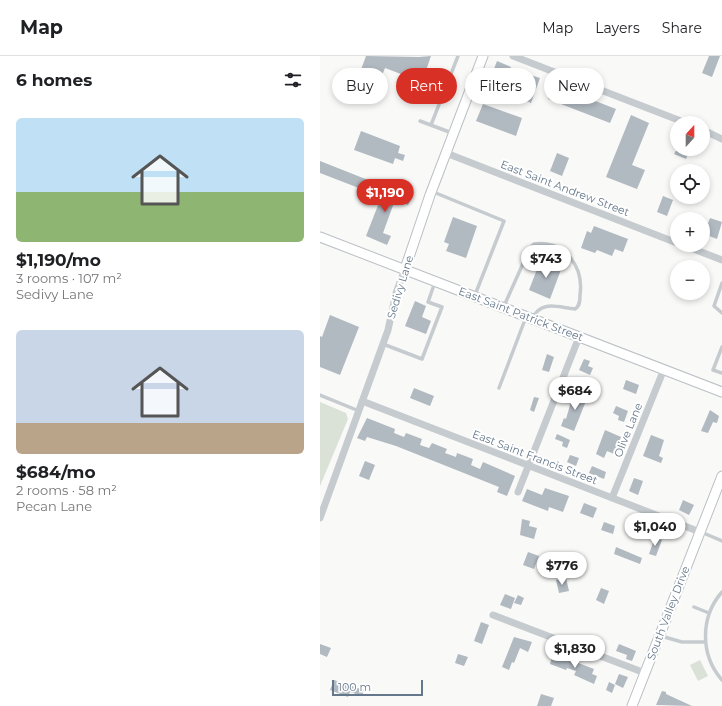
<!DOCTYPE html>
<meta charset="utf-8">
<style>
body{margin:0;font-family:Montserrat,sans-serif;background:#f2f2f2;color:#202124;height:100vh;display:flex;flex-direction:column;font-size:15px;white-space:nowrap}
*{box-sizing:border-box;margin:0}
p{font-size:13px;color:#757577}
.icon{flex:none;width:22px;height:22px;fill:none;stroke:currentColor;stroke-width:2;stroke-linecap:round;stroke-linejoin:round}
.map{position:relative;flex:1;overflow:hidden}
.side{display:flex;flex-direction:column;background:#fff;width:320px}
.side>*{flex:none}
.hud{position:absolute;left:12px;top:12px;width:330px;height:36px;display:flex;gap:8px}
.needle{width:26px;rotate:21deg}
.fabs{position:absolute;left:350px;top:60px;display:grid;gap:8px}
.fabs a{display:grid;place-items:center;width:40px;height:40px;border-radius:50%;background:#fff;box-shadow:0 2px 6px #0003;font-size:20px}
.scale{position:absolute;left:12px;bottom:10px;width:91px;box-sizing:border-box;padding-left:4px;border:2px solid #65788b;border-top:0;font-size:11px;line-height:14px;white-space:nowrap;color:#65788b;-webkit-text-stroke:3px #fff;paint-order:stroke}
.price{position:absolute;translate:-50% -34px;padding:0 9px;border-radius:14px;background:#fff;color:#222;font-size:13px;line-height:26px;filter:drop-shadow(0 1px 2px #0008)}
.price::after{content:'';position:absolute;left:50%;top:24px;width:12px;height:9px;margin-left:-6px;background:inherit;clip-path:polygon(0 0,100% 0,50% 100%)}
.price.active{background:#d93025;color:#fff}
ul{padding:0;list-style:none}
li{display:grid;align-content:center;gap:8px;height:212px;padding:0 16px}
li span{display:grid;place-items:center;height:124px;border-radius:6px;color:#555}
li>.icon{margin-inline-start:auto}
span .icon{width:72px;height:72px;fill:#fffc;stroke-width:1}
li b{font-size:17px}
h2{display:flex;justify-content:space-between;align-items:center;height:48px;padding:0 16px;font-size:17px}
.chip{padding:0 14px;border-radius:18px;background:#fff;box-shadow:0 2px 6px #0003;font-size:14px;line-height:36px}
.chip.active{background:#d93025;color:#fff}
header{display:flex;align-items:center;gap:24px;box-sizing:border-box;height:56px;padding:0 20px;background:#fff;border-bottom:1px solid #e0e0e0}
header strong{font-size:19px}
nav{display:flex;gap:22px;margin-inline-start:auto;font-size:14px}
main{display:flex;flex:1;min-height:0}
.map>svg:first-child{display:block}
.green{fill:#dae2d7}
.building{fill:#b1b9c1}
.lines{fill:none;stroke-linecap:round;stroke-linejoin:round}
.secondary-casing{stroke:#bbc0c5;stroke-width:11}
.lane{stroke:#c6cbcf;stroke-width:3.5}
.street{stroke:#c6cbcf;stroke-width:7}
.secondary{stroke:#fff;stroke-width:9}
.labels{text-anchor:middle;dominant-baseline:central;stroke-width:4;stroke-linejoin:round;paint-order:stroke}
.street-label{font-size:11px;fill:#65788b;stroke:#fff}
</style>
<header>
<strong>Map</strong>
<nav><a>Map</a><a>Layers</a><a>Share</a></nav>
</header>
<main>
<section class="side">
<h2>6 homes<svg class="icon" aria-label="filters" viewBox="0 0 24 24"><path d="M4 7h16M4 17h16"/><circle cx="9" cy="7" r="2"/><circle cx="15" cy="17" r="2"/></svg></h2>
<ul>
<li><span style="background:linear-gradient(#bfe0f5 60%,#8fb573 0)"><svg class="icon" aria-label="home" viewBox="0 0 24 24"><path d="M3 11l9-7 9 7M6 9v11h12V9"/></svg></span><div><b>$1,190/mo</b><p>3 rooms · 107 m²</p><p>Sedivy Lane</p></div></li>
<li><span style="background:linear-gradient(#c9d6e8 75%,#b9a48a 0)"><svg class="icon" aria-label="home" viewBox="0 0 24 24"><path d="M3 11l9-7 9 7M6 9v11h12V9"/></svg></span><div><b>$684/mo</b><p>2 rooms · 58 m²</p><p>Pecan Lane</p></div></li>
</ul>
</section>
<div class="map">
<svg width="402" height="650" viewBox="0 0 402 650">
<rect width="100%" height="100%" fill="#f9f9f7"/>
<path class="green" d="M0,346L26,357L28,363L0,430Z
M380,604L388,620L378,625L370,609Z"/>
<path class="building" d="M46,0L99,1L111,0L102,26L65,12L53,42L33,35Z
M389,0H400L392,21L382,17Z
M177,5L191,11L181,36L167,31Z
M207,18L220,22L211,47L199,42Z
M234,29L296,53L290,67L228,43Z
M163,48L202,62L196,80L156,65Z
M311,59L329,67L312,109L325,114L317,133L286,121Z
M41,75L80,90L78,97L85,99L83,105L75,102L73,108L34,94Z
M357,93H370L366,103L354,98Z
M237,97L249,102L242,120L230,115Z
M0,105L48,124L44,134L0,117Z
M60,128L92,140L88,149L75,144L63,177L71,180L67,189L46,180L62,139L57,137Z
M343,140L353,144L347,160L337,156Z
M133,161L157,170L146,202L126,195L129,188L124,186Z
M390,162L402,166L397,183L384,178Z
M274,170L308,183L303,196L295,193L292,200L277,194L275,197L261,192L267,175L271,177Z
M221,203L242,211L230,243L209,234Z
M95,245L106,250L102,261L111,265L106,278L85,270Z
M10,259L39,271L20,319L0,311V280L2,281Z
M227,298L234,301L229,316L222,314Z
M264,303L270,305L268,310L273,312L270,319L259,314Z
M306,324L319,329L316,338L303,333Z
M94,332L114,340L110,350L90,342Z
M254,335L268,340L254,375L241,370L244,362L246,363Z
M214,341L219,342L214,356L210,354Z
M296,350L308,355L304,366L298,364L299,360L293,357Z
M390,354L399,360L397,367L393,366L388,377L381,375Z
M47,362L75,373L74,377L84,381L86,377L102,383L100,389L109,392L112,387L127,393L125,397L136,401L137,397L153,403L151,409L160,413L163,406L195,420L187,440L177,436L179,431L76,390L47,381L45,385L37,382Z
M285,374L301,381L294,398L287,395L284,402L276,398Z
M237,378L250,384L247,392L242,390L243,386L235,383Z
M331,379L344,384L339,400L343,402L341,407L323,400Z
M250,399L259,402L256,410L247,406Z
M45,405L55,409L49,424L39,420Z
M272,410L286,416L284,423L269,417Z
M314,422L323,425L318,439L309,435Z
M225,432L249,440L243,456L229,451L228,455L202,445L207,433L222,439Z
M363,444L374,449L369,459L359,454Z
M264,447L277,452L273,462L260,457Z
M202,463L210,465L209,470L217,472L214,483L200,479Z
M284,466L295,470L293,478L281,474Z
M335,481L342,484L336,500L329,498Z
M296,491L322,502L320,508L294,498Z
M208,496L219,500L214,513L203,509Z
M246,522L249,535L239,537L236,524Z
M281,532L289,535L284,548L276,544Z
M185,538L195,542L191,553L180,549Z
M198,539L204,542L201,549L194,547Z
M161,566L169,569L162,588L154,585Z
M194,581L212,586L208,596L200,592L194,607L192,606L189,614L182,611Z
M0,588L11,592L7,601L0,598Z
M299,588L316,595L312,605L306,603L307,599L296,595Z
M138,598L148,601L144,610L135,607Z
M240,600L274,613L272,618L277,620L274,628L254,619L256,615L247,612L246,614L230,608L232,601L239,603Z
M299,618L308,621L303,632L295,628Z
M14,624L44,634L42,640L30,636L28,641L10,634Z
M289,626L295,629L292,637L286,634Z
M342,635L346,636V638L372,650L336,649Z
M221,638L234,642L231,650H217Z"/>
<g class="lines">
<defs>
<path id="secondary" d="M0,181L402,336
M85,213L110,139L163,0
M312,650L402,420"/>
</defs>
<use href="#secondary" class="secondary-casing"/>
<path class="lane" d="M100,65L132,77
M111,69L138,0
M111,135L184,165L155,239
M402,227L394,250L402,257
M184,250L210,192L214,188C245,184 264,211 260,239C260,244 260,250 255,253C240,252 221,243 213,262
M63,288L102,303L122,251L108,246L115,226
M402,291L393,314L402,317
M179,332L206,261
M0,339L39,355
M381,476L402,485
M402,536C380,561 380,599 402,624
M374,551L389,557
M341,580L362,586H385"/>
<path class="street" d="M193,0L366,67
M383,74L402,83
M126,97L357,187
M363,189L402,204
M42,345L380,476
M198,436L259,281
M292,442L344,313
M0,462L68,274L76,237L85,213
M173,559L325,617"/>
<use href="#secondary" class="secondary"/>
</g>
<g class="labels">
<g class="street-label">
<text transform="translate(245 132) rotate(21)">East Saint Andrew Street</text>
<text transform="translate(80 231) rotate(-73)">Sedivy Lane</text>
<text transform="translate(201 258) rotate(21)">East Saint Patrick Street</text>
<text transform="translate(308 374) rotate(-68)">Olive Lane</text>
<text transform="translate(215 401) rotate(21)">East Saint Francis Street</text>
<text transform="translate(348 557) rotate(-69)">South Valley Drive</text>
</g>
</g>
</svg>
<div class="fabs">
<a><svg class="needle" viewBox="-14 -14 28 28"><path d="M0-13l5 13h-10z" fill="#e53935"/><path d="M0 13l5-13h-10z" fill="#757577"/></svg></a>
<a><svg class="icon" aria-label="locate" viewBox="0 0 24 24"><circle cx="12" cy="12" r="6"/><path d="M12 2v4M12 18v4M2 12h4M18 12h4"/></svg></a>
<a>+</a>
<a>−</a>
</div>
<div class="scale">100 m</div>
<b class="price active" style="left:65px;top:157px">$1,190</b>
<b class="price" style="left:226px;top:223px">$743</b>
<b class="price" style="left:255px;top:355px">$684</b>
<b class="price" style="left:335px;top:491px">$1,040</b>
<b class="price" style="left:242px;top:530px">$776</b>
<b class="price" style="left:255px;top:613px">$1,830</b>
<div class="hud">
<a class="chip">Buy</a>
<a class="chip active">Rent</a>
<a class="chip">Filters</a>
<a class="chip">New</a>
</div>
</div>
</main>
